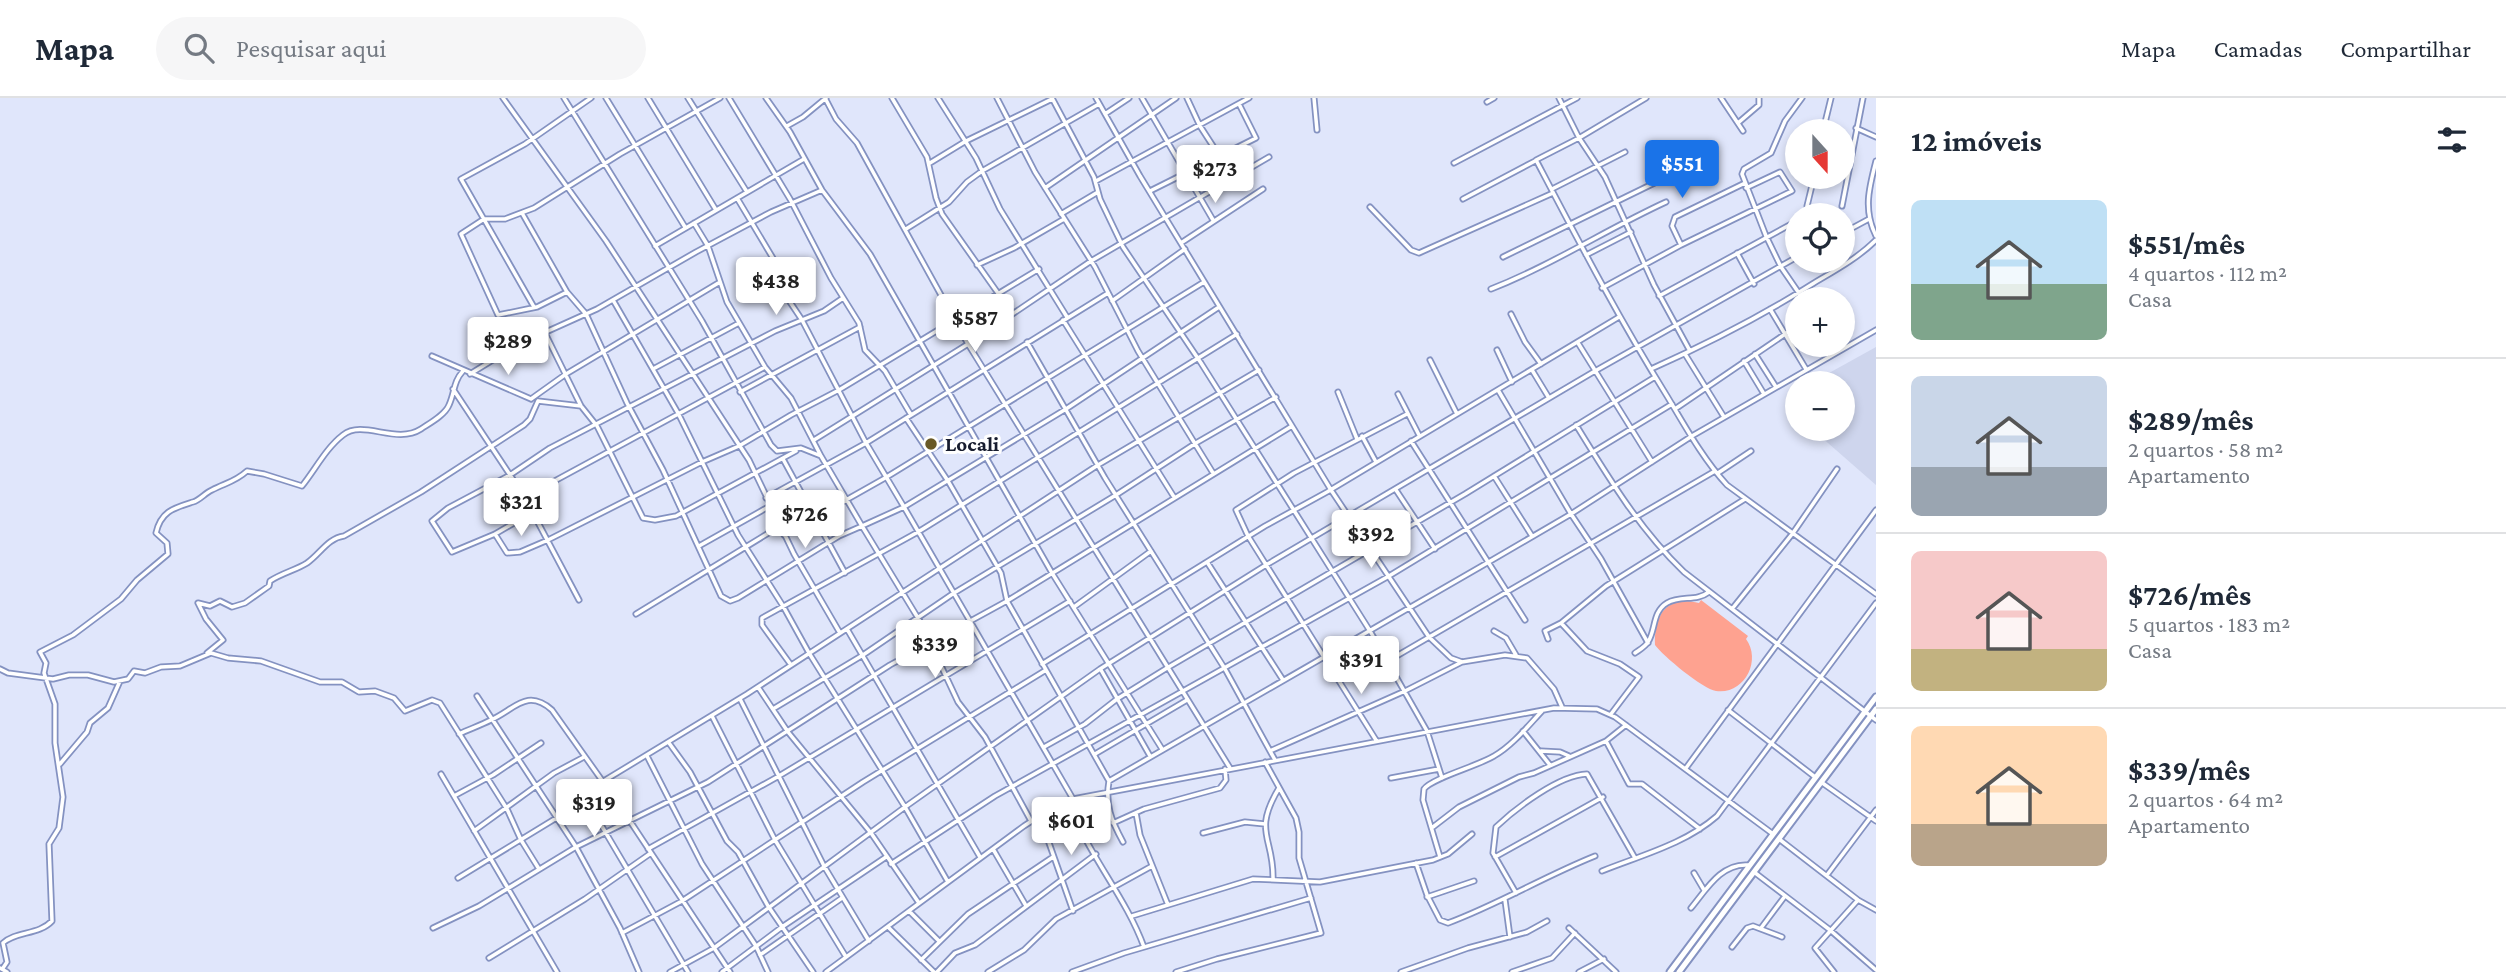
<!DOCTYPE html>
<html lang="pt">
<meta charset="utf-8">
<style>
body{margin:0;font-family:"Crimson Pro",serif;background:#f6f6f7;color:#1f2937;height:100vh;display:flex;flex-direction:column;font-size:26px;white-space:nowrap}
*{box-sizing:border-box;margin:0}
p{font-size:23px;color:#747a83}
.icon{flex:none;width:38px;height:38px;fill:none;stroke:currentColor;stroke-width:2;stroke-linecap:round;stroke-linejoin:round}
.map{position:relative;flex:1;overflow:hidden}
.drawer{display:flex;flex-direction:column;background:#fff;width:630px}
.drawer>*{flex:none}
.needle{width:46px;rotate:159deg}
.controls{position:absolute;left:1785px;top:21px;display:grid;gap:14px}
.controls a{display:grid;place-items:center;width:70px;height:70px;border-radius:50%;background:#fff;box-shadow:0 4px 10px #0003;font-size:35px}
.price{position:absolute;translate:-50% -60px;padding:0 16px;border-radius:7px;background:#fff;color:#222;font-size:23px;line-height:46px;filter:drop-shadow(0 2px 4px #0008)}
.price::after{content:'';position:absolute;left:50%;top:42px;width:21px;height:16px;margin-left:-10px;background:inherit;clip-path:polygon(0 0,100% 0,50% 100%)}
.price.current{background:#1a73e8;color:#fff}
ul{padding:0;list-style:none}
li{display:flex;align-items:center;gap:21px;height:175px;padding:0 35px}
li+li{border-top:2px solid #e0e1e3}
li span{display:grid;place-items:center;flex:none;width:196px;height:140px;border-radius:10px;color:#555}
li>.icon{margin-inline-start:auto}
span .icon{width:84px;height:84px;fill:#fffc;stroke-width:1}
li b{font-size:30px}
h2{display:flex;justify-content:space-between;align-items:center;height:84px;padding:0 35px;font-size:30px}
header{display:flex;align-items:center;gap:42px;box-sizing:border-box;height:98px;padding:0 35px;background:#fff;border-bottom:2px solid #e0e1e3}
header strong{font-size:33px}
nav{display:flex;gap:38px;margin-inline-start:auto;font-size:24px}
.search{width:490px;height:63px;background:#f6f6f7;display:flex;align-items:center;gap:18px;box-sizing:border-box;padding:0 24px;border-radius:38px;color:#747a83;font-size:26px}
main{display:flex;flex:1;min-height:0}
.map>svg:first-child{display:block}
.built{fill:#ced5ed}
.green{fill:#fea290}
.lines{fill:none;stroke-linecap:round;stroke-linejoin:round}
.street-casing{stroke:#8492c1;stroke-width:7}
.primary-casing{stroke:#8492c1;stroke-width:9}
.street{stroke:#fff;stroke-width:3.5}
.primary{stroke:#fff;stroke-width:5}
.poi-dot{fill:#695926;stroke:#fff;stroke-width:2.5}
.labels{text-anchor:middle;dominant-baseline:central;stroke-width:6;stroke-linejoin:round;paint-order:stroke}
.poi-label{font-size:21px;font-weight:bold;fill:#171c2e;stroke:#fff;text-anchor:start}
</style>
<header>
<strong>Mapa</strong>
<div class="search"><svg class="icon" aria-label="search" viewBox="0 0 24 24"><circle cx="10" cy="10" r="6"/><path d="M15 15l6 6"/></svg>Pesquisar aqui</div>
<nav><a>Mapa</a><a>Camadas</a><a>Compartilhar</a></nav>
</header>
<main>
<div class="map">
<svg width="1876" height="874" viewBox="0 0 1876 874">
<rect width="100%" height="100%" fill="#e0e6fb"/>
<path class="built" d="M1876,249V387L1812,331H1843V285H1811Z"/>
<path class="green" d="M1701,502L1748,538L1746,541C1762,563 1744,597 1716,593C1703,591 1663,558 1655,547C1654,517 1666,497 1699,505Z"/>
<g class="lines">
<defs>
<path id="street" d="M503,0L606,143L749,362L794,456L840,535
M564,0L702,223L771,347L777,353L801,350L821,358L862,428L904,409L1073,701
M606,0L685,129
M648,0L716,112
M688,0L747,94
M729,0L790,101L831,180L859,225L865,252L885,273L911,317
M766,0L790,34L822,92L870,156L1052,475L1162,651
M825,0L836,21L857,45L968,246L1230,670
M892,0L927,59L936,100L942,116L1012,215
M938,0L976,60L1000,111L1067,219
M997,0L1035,74L1095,169L1138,253L1213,375
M1052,0L1094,79L1100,101L1123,149L1201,265L1370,533L1427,633L1442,680
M1096,0L1140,78L1331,392L1429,539L1451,560L1462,564L1505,557L1527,560L1554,591L1562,609
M1142,0L1213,122
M1187,0L1200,28L1233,79
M1314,0L1317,32
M1559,0L1579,40L1536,62C1578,142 1619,221 1667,298C1685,328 1703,361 1727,387L1876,496
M1646,0L1579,40L1605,79L1654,187L1690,253
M1721,0L1743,33
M1802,0L1785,23L1771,55L1744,71L1742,76L1766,138L1781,169L1803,201
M1487,4L1494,0
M1105,16L1129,0
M1738,25L1759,7V0
M787,28L803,19L826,0
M1856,30L1876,39
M1823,33L1831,0
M1876,63C1869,90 1863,112 1876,138
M930,65L966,43L1052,1
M1454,65L1577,0
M1096,83L1249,0
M1045,90L1176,0
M1552,91L1625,54
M1150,93L1256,40L1239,6
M737,100L780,172L786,198L802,222L866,345L904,409L1066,311L1219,209
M1463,101L1535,63
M1842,108L1863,0
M1370,109L1411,152L1419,155L1553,95
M522,115L567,194L586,216L627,305L663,372L721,498L730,503L738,500L839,438L862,428L921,525L958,604L985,639L1031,723
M1061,116L1098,94
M1808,117L1807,108L1814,79
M694,125L708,148L727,204L765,269L791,300L821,358
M906,131L949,104L967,84L982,73L1099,6
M1843,135L1869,121
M1181,145L1263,91
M1681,147L1672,128L1675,119L1745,85
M655,148L804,61
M1737,155L1754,186
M1586,157L1631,134
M1503,159L1681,72
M977,167L1014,150L1064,121
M1602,190L1681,147L1792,93L1780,74L1746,90
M1491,191C1552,167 1607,131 1666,104
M567,194L537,209L498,217L461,136L484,121H505L534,110L620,56L720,0
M1659,198L1797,123
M613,202L678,315L738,437L783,508L809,555L905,709L948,784
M1112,203L1185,151
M534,209L461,81L525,46L591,0
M1770,211L1806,271
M1511,216L1525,244L1541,266
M1063,222L1174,399
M545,235L581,308L597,328L643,420L655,422L676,418L796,353
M1027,244L1105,380L1225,571L1275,662
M1578,245L1652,364
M1832,247L1837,254
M1497,252L1512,284
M1685,256L1724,319
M1755,256L1776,289
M432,258L531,301
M1430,262L1457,316
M1744,263L1764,296
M653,271L739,225
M1651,271C1707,246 1762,218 1814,185C1836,172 1858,160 1876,142
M1532,272L1549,300
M470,276L517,247L597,211L696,154L771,114L822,92
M453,291L524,398L579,502
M1498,292L1571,416L1601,461L1648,545
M740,294L860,229
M1338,294L1357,341
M1398,296L1419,337
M531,301L566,276L720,184
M538,303L581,308
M1675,311L1797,228
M906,320L948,383L1001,475L1007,503L1109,683C1105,707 1111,722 1123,744
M1576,327C1608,379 1640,432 1684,474L1876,622
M1362,338L1376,364
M814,342L968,246L1091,163L1269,59
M1411,343L1525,522
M783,361L845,475
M1718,375L1751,353
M1494,378L1532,438
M1396,392L1435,451
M525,399L765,269
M766,400L866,345L1108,195
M533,414L495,436L452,454L432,423L448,410L510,377L550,350L775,233L824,213L843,200
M495,436L507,455L520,454L548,442L702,364L739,348L791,317L839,292L1039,171
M784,437L885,380L1204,184
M699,448L770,408
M1207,464L1283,582
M1074,509L1151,453
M1732,511L1793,435L1837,371
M636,516L780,428
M1561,525L1587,553L1620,566L1639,579L1611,616
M847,531L980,759
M1494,533L1506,540L1516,557
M1548,541L1545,533L1561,525L1606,488L1745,401
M207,555L223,542L206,521L198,505L210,508L220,503L232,509L245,505L269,488L270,483C282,475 296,472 307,465C320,456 328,440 344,438L421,394L524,327L530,321L538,303
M1635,555C1639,552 1645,549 1648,544C1656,532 1652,514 1667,505C1681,497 1696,504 1709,494
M1388,563L1715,373
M1042,566L1265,428L1327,394L1619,219
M791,567L762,527V520L918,434L1237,236
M0,571L8,575L53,581L69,577H88L114,584L128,581L134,573L145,575L161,569L180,568L211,555L228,560L261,563L320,584H342L359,594L375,593L394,600L405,613L432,602L440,605L507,711L521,742L539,771
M1101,572L1150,658
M758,589L788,634L871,735L919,805
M477,598L576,749L620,830L639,874
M740,601L824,768L869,843
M773,611L863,557L954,495L1116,397L1196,345L1276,299
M1728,612L1815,679
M712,618L775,742L846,859
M1523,633L1550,667
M459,636C470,631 481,627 491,622C515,611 527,590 552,612L618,705L730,874
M1376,642L1248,438L1236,412L1294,375L1407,316
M1606,643L1629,686H1642L1700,731
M669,645L690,674L727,743L738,754L768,808L813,874
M1044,649L1085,626L1117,601L1167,570L1465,396L1655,279
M1270,653L1405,593L1462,564
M1541,653L1560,654L1569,658
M1095,656L1187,602
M647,658L702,766L756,848L768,874
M60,666L87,634L90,625L108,610L120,583
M1686,670L1876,412
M441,676L557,874
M1391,680L1439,671
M1109,683L1487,465L1571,416L1692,338L1876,232
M1821,684L1876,723
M454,698L493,677L541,645
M584,698L688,874
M1069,703C1086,755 1125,797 1144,849
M1136,715L1140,737L1168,807
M1034,721L1048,742L1073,813
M1113,725L1144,711L1220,690L1226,682L1225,671
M1433,729L1459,709L1519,679L1534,675L1606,643L1626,627
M474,733L554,675L584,659
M1203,735L1245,724L1265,726
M1779,741L1858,802L1876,812
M648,751L779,678L1070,503
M993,751L1025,806
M1440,759L1423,702L1424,691C1432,680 1478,668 1494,658C1512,648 1528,628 1542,613
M1495,759L1603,699
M1416,765L1427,797L1440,822L1448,825C1499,806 1545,778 1595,758
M891,766L995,698L1389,478L1672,306
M1602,773C1642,757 1685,746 1717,718L1876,505
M1754,774L1830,832L1876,872
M1694,775L1704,792
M1827,777L1876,712
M458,780L558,719L602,684L747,596L1098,367L1259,272
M1273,781C1274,739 1252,735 1279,690
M1516,795L1493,755L1496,729C1516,710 1559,677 1587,676L1635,760
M1427,799L1474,783
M1505,802L1510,839
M1691,810C1706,792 1721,765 1748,767
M909,813L938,842
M1132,818L1253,781L1320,784L1433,762L1448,756L1472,736
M888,829L934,874
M433,830L479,808L576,749L708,684L890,567L1007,503L1292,328
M1569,830L1616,874
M1761,830L1785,798
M622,835L682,803L863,684L1046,572
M1732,849L1747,830L1753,828L1782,839
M760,857L842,800
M489,860L585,801L651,755
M921,862L968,816L1053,759
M0,870L7,874
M3,870L7,864L3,845C16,833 39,837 52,823L49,746L59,730L63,699L55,645V606L44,575L46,565L40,554L73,537L121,501L137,482L168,456L167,445L156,435C161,413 174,410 193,404C200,402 205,395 212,392C225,385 235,384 247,373L264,376L302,388C315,372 326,350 343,337C363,321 396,347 421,331C430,325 445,317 449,307C455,294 453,284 463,273
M670,874L714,850L905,709L1100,571L1266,467L1595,273L1797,159
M722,874L782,829L886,759
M826,874L1024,728L1047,713L1073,701L1554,610L1597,611L1615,619L1773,736
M937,874L955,855L975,847L1096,756
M988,874L1024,852L1056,821L1152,768
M1072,874L1124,855L1311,800
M1176,874L1217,861L1321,835L1299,760V734L1296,720L1265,664
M1401,874L1468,850L1527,834L1547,823
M1512,874L1552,860L1575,835
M1579,874L1604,861
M1834,874L1815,850L1858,802"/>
<path id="primary" d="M1670,874L1876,599
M1679,874L1876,611"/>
</defs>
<use href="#street" class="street-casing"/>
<use href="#primary" class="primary-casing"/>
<use href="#street" class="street"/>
<use href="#primary" class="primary"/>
</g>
<circle class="poi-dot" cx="931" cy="346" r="7"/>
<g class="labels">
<g class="poi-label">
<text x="945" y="346">Locali</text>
</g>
</g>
</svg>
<div class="controls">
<a><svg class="needle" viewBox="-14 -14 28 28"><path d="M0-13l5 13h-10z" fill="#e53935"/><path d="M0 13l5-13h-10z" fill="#747a83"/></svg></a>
<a><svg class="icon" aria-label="locate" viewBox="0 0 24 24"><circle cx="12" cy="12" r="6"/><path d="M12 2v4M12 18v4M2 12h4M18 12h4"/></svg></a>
<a>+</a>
<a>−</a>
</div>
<b class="price current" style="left:1682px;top:102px">$551</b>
<b class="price" style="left:1215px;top:107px">$273</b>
<b class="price" style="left:776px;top:219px">$438</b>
<b class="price" style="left:975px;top:256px">$587</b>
<b class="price" style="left:508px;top:279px">$289</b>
<b class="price" style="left:521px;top:440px">$321</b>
<b class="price" style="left:805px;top:452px">$726</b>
<b class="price" style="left:1371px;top:472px">$392</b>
<b class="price" style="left:935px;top:582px">$339</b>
<b class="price" style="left:1361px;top:598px">$391</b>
<b class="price" style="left:594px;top:741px">$319</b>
<b class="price" style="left:1071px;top:759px">$601</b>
</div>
<section class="drawer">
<h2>12 imóveis<svg class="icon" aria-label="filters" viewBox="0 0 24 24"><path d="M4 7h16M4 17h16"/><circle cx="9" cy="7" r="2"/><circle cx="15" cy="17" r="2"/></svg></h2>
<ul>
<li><span style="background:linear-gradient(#bfe0f5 60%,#7fa58c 0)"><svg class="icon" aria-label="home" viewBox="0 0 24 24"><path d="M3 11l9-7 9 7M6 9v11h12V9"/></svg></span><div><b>$551/mês</b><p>4 quartos · 112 m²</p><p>Casa</p></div></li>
<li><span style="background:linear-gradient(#c9d6e8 65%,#9aa5b1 0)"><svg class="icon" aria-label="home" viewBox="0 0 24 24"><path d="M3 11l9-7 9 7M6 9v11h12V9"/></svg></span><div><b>$289/mês</b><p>2 quartos · 58 m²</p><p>Apartamento</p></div></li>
<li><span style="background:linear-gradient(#f6c9c9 70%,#c2b280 0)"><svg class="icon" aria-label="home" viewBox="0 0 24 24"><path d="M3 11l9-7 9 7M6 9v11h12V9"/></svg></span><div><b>$726/mês</b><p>5 quartos · 183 m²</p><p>Casa</p></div></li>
<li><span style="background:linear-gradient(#ffd9b3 70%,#b9a48a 0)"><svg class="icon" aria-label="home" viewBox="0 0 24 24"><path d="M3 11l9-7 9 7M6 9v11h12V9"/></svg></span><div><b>$339/mês</b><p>2 quartos · 64 m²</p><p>Apartamento</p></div></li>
</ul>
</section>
</main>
